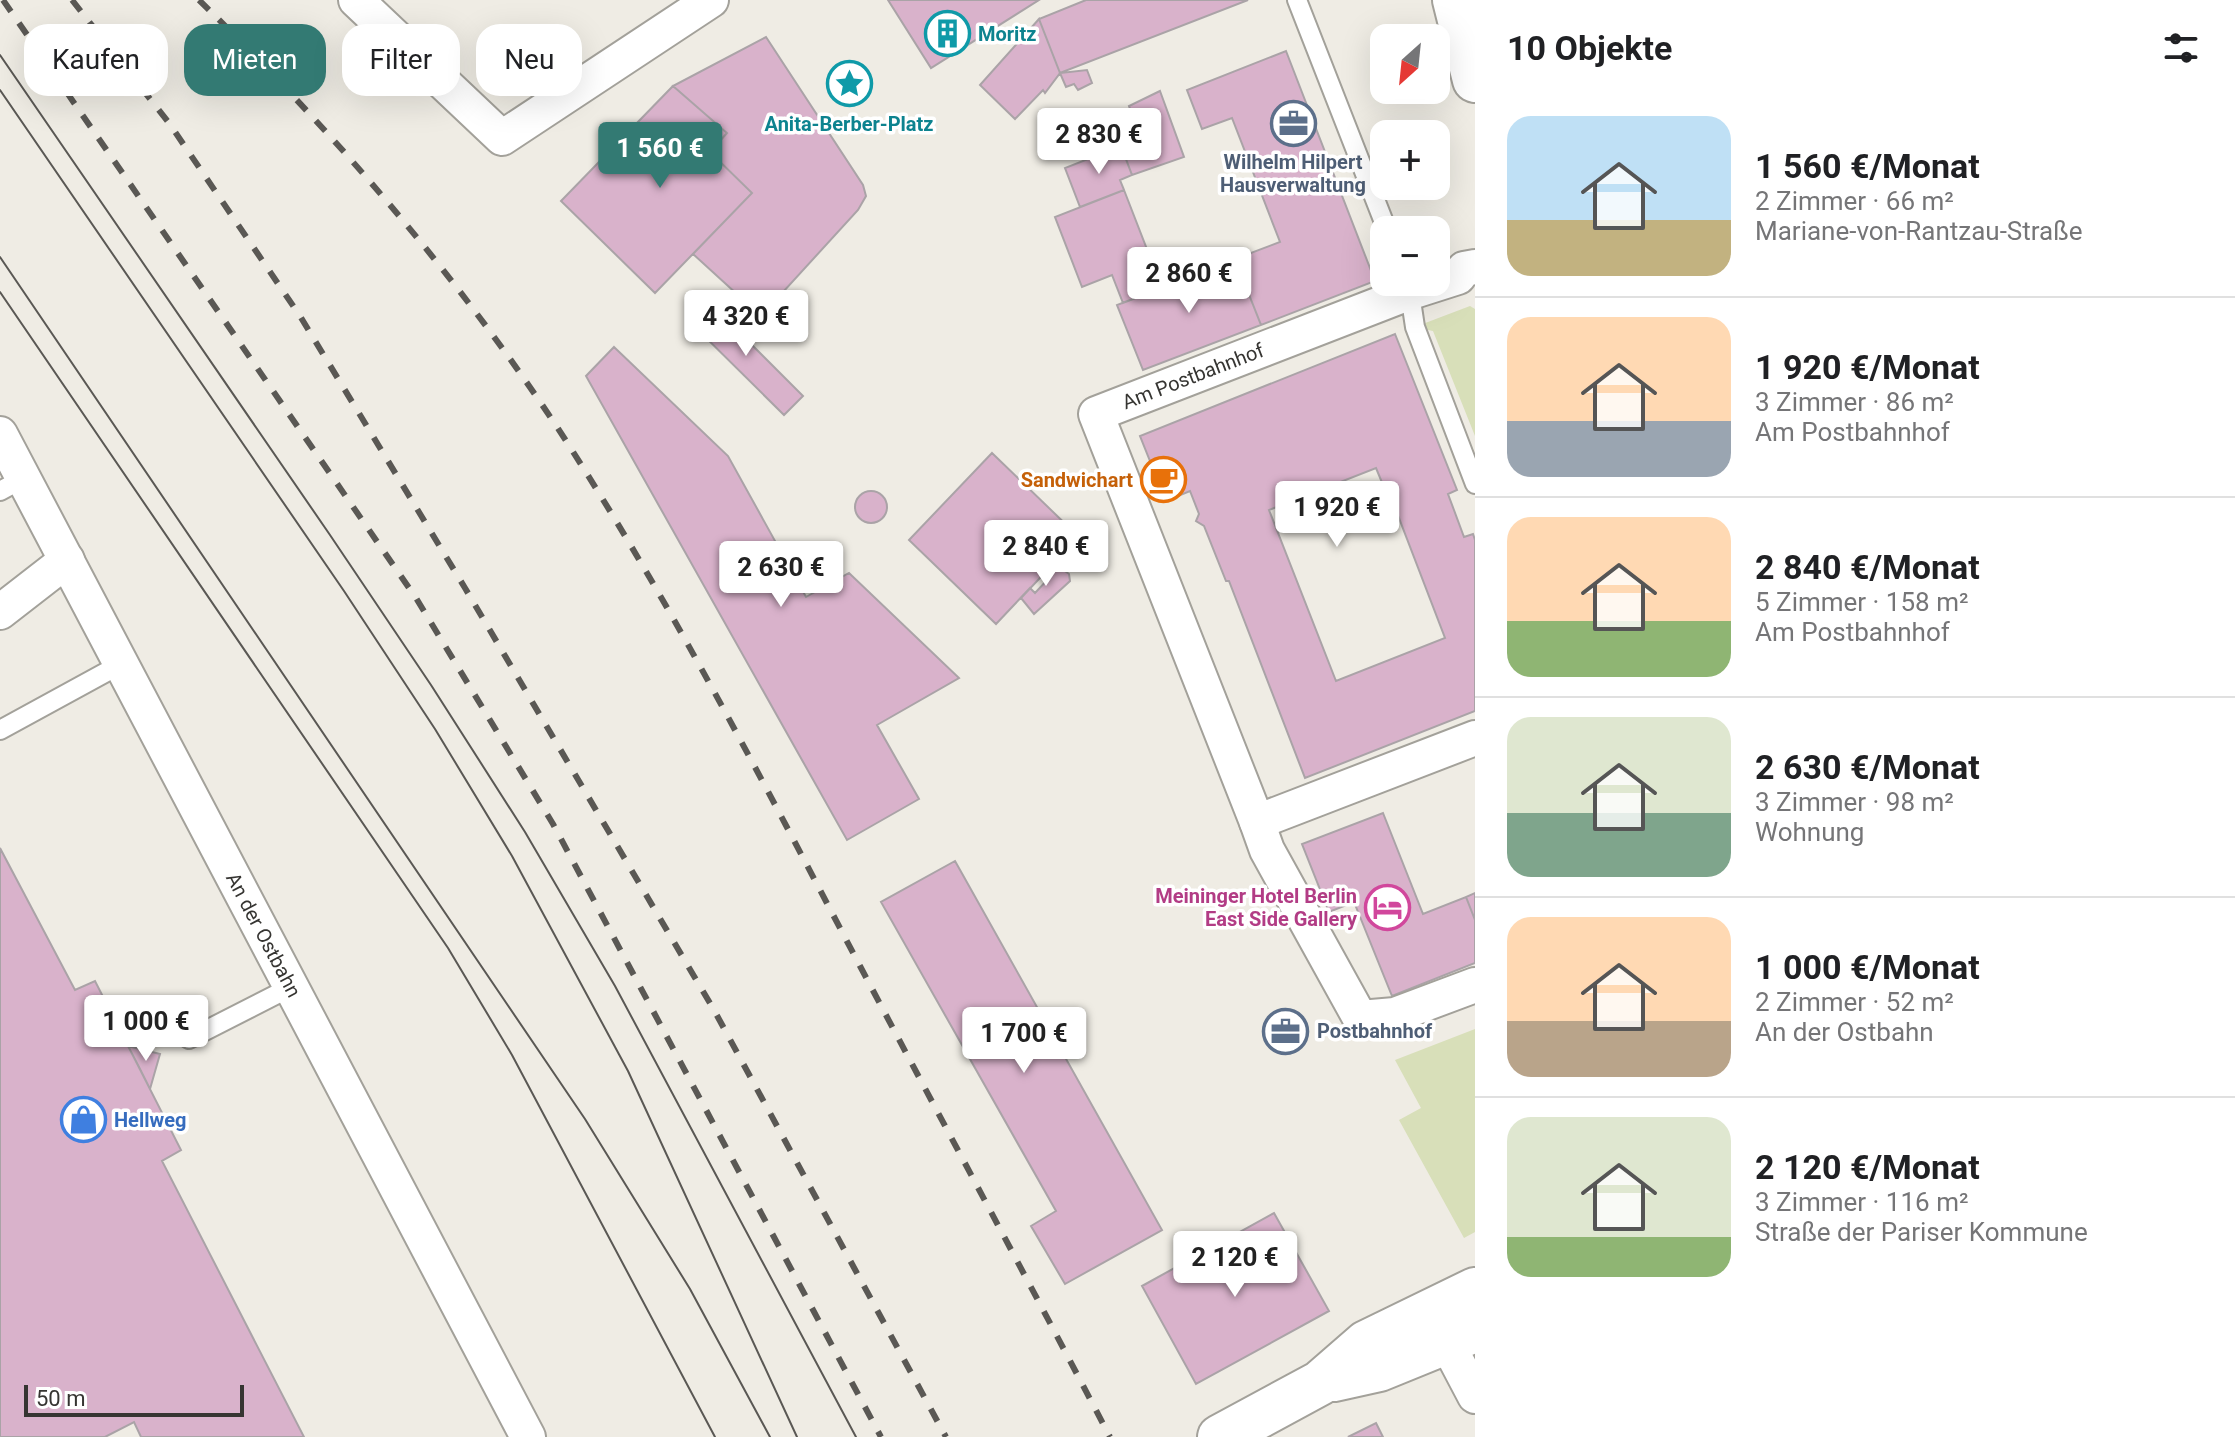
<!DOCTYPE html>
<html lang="de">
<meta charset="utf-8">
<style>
body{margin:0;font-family:Roboto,sans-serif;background:#f6f6f6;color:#202124;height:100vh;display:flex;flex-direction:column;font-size:30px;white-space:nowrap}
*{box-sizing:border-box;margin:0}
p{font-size:26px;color:#757577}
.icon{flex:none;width:44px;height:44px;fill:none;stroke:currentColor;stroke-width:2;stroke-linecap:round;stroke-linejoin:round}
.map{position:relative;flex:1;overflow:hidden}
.panel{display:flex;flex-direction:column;background:#fff;width:760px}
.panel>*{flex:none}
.hud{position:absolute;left:24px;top:24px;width:760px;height:72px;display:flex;gap:16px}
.needle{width:52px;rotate:207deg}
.tools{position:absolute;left:1370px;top:24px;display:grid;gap:16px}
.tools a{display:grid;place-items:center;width:80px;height:80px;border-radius:16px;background:#fff;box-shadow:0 8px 32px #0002;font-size:40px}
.scale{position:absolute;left:24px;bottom:20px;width:220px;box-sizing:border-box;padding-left:8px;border:4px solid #363532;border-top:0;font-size:22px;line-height:28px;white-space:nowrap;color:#363532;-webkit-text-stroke:6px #fff;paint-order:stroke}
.price{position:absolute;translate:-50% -68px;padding:0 18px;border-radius:8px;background:#fff;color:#222;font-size:26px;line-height:52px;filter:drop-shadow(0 2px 4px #0008)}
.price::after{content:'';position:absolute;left:50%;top:48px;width:24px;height:18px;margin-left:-12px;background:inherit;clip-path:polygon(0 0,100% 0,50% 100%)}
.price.active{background:#337a73;color:#fff}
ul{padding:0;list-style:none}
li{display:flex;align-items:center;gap:24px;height:200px;padding:0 32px}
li+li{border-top:2px solid #e0e0e0}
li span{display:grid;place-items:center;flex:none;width:224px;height:160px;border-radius:24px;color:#555}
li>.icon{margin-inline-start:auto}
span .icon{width:96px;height:96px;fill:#fffc;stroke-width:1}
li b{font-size:34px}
h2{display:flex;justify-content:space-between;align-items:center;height:96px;padding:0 32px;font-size:34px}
.pill{padding:0 28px;border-radius:24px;background:#fff;box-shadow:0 8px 32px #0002;font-size:28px;line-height:72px}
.pill.active{background:#337a73;color:#fff}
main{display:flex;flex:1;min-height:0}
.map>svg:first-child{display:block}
.green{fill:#d8dfb9}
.building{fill:#d9b2cb;stroke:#aaa3a7;stroke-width:2;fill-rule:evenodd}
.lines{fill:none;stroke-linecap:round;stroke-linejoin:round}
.lane-casing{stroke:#a3a19a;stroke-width:22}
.street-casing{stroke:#a3a19a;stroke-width:38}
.secondary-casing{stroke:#a3a19a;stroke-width:48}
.lane{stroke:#fff;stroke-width:18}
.street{stroke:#fff;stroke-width:34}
.secondary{stroke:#fff;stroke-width:44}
.tram{stroke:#5a5854;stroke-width:2}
.rail{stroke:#5a5854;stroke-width:6;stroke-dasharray:14 14;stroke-linecap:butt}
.labels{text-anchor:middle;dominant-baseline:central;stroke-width:7;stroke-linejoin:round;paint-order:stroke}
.culture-label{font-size:20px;font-weight:bold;fill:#0d838f;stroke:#fff;text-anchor:start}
.service-label{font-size:20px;font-weight:bold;fill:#4e5e75;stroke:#fff}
.street-label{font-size:20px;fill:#363532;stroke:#fff}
.food-label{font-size:20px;font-weight:bold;fill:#c56008;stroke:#fff;text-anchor:end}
.hotel-label{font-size:20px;font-weight:bold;fill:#b23c85;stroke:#fff;text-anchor:end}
.shop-label{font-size:20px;font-weight:bold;fill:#366cbe;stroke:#fff;text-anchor:start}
</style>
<main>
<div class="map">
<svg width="1475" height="1437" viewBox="0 0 1475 1437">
<rect width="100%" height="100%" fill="#efece4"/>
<path class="green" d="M1470,306L1475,309V436L1433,331L1423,329L1420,325Z
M1475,1029V1232L1464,1238L1399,1120L1421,1108L1395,1060Z"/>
<path class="building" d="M888,0H1039L931,68Z
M1086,0H1248L1060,73L1039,19Z
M1039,19L1060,73L1045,93L1043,90L1015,119L980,85Z
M766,37L863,185L866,196L858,210L761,316L693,254L752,193L710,152L727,133L673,86Z
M1286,51L1375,281L1261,325L1235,259L1280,242L1232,118L1202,129L1187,90Z
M1087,70L1092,83L1078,90L1074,84L1066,87L1060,73Z
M673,86L727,133L710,152L752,193L655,293L561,201Z
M1160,91L1184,157L1132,175L1121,146L1141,139L1129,106Z
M1121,146L1132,175L1120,180L1124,190L1080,207L1065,168Z
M1124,190L1162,288L1123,303L1112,275L1082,287L1055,217Z
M1235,259L1261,325L1143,370L1117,305Z
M708,301L803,396L784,415L689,321Z
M1395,334L1457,490L1448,494L1464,537L1473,534L1475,540V711L1305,778L1229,581H1226L1204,526L1196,521L1199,514L1190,491L1166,501L1140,436ZM1376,468L1395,514L1397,513L1445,638L1336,681L1269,510Z
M614,347L728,456L806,597L849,573L959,678L877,725L919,799L847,840L586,376Z
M992,453L1079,537L1045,572L1050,577L1035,593L1030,588L996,624L909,540Z
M855 507a16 16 0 1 1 32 0a16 16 0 1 1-32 0Z
M1054,563L1069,574L1070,581L1034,614L1021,598Z
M1383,813L1423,914L1466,897L1475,920V963L1392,996L1354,902L1329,912L1302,844Z
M0,848L75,990L95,981L181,1150L162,1161L304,1437H141L134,1422L105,1437H0Z
M955,861L1162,1230L1065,1284L1031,1226L1056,1211L881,902Z
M1475,893V920L1466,897Z
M128,1046L160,1054L150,1089L139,1067Z
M1274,1213L1329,1311L1196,1384L1142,1286Z
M1376,1423L1383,1437H1348Z"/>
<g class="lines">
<defs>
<path id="lane" d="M1297,0L1387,230
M1409,287L1415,327L1475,484
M0,491L24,478
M0,730L121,664
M189,1039L291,987"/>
<g id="street">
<path d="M356,0L502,138L711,0"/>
<path d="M1475,267L1464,269L1458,277L1411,292L1096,414L1257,822L1475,738"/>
<path id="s1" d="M0,434L528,1437"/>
<path d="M0,612L67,560"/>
<path d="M1257,822L1267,850L1360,1018L1395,1015L1475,985"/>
<path d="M1436,1322L1475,1396"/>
</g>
<path id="secondary" d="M1455,0L1475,80
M1334,1379L1379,1369L1475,1330
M1220,1437L1320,1383L1366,1343L1475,1290"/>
</defs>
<use href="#lane" class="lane-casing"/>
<use href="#street" class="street-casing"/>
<use href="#secondary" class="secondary-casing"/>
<use href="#lane" class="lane"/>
<use href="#street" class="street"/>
<use href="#secondary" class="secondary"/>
<path class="tram" d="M0,55L330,535L431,685L525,832L615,986L856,1437
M0,90L344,591L435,729L512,856L628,1071L797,1437
M0,257L585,1119L690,1289L770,1437
M0,292L448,948L512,1055L715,1437"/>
<path class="rail" d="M3,0L416,598L553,824L881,1437
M72,0L169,123L300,316L465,588L714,1010L946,1437
M199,0C331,129 455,273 557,427C670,600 764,784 860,966C943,1123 1028,1280 1110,1437"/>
</g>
<defs>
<symbol id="building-ring" viewBox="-11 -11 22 22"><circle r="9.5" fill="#fff" stroke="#0f9aa8" stroke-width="1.5"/><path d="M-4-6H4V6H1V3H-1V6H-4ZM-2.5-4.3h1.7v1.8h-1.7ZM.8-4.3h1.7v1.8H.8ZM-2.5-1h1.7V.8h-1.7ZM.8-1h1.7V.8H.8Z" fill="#0f9aa8"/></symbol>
<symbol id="sight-ring" viewBox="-11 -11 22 22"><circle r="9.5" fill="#fff" stroke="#0f9aa8" stroke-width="1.5"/><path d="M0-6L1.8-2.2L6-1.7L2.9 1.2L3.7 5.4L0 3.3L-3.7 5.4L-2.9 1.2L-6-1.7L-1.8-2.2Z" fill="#0f9aa8"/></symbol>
<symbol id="office-ring" viewBox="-11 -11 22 22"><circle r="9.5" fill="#fff" stroke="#5c6f8a" stroke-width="1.5"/><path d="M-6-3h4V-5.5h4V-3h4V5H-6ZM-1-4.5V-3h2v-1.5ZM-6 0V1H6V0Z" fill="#5c6f8a"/></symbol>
<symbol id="cafe-ring" viewBox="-11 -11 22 22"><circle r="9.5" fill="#fff" stroke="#e8710a" stroke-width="1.5"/><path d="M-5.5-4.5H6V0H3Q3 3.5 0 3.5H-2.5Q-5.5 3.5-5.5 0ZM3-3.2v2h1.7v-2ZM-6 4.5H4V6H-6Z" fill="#e8710a"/></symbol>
<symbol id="hotel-ring" viewBox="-11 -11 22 22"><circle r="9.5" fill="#fff" stroke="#d1479c" stroke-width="1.5"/><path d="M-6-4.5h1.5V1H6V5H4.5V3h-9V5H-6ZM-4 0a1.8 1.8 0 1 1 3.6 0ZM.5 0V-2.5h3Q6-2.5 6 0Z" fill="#d1479c"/></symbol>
<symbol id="shop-ring" viewBox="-11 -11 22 22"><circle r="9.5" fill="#fff" stroke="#3f7fe0" stroke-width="1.5"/><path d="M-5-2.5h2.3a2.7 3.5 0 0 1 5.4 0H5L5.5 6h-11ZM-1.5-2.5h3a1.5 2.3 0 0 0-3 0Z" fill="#3f7fe0"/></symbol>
</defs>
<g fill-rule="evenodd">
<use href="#building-ring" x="922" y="8" width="51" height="51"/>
<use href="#sight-ring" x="824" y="58" width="51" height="51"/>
<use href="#office-ring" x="1268" y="98" width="51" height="51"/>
<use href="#cafe-ring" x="1138" y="454" width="51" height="51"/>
<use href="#hotel-ring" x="1362" y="882" width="51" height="51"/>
<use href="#office-ring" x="1260" y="1006" width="51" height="51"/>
<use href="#shop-ring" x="58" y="1094" width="51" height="51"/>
</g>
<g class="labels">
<g class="culture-label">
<text x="978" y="34">Moritz</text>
<text x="849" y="124" text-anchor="middle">Anita-Berber-Platz</text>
</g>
<g class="service-label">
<text x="1293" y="162">Wilhelm Hilpert<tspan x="1293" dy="23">Hausverwaltung</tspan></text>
<text x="1317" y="1031" text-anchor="start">Postbahnhof</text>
</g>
<g class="street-label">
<text transform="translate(1193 376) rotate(-21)">Am Postbahnhof</text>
<text stroke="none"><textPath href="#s1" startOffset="566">An der Ostbahn</textPath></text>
</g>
<g class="food-label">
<text x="1133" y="480">Sandwichart</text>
</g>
<g class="hotel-label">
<text x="1357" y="896">Meininger Hotel Berlin<tspan x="1357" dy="23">East Side Gallery</tspan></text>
</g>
<g class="shop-label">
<text x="114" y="1120">Hellweg</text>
</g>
</g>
</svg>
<div class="tools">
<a><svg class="needle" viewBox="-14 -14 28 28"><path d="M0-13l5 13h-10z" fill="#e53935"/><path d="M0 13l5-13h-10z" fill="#757577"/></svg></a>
<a>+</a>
<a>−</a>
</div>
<div class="scale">50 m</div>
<b class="price" style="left:1099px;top:176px">2 830 €</b>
<b class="price active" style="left:660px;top:190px">1 560 €</b>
<b class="price" style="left:1189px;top:315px">2 860 €</b>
<b class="price" style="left:746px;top:358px">4 320 €</b>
<b class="price" style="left:1337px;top:549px">1 920 €</b>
<b class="price" style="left:1046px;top:588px">2 840 €</b>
<b class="price" style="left:781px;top:609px">2 630 €</b>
<b class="price" style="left:146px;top:1063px">1 000 €</b>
<b class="price" style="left:1024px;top:1075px">1 700 €</b>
<b class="price" style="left:1235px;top:1299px">2 120 €</b>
<div class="hud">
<a class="pill">Kaufen</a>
<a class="pill active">Mieten</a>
<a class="pill">Filter</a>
<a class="pill">Neu</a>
</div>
</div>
<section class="panel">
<h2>10 Objekte<svg class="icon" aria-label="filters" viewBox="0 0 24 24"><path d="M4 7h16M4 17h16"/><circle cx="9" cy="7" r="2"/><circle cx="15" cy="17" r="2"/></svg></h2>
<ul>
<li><span style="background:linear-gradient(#bfe0f5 65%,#c2b280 0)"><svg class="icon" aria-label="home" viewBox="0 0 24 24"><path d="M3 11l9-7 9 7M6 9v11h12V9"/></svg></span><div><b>1 560 €/Monat</b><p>2 Zimmer · 66 m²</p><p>Mariane-von-Rantzau-Straße</p></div></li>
<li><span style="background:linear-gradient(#ffd9b3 65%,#9aa5b1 0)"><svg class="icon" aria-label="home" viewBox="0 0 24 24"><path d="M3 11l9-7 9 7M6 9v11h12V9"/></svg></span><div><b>1 920 €/Monat</b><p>3 Zimmer · 86 m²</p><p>Am Postbahnhof</p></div></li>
<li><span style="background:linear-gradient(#ffd9b3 65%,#8fb573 0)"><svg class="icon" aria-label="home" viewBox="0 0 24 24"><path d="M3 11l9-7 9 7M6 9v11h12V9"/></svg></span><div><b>2 840 €/Monat</b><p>5 Zimmer · 158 m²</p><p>Am Postbahnhof</p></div></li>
<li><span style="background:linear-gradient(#dfe7d0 60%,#7fa58c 0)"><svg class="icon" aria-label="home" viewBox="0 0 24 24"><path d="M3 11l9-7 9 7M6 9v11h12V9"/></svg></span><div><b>2 630 €/Monat</b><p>3 Zimmer · 98 m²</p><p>Wohnung</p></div></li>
<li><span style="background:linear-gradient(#ffd9b3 65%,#b9a48a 0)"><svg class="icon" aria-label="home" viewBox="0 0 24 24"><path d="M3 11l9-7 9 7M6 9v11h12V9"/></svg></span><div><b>1 000 €/Monat</b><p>2 Zimmer · 52 m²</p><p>An der Ostbahn</p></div></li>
<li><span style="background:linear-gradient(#dfe7d0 75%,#8fb573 0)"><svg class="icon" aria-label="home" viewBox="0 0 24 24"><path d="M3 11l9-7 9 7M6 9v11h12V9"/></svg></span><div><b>2 120 €/Monat</b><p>3 Zimmer · 116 m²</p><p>Straße der Pariser Kommune</p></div></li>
</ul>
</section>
</main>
